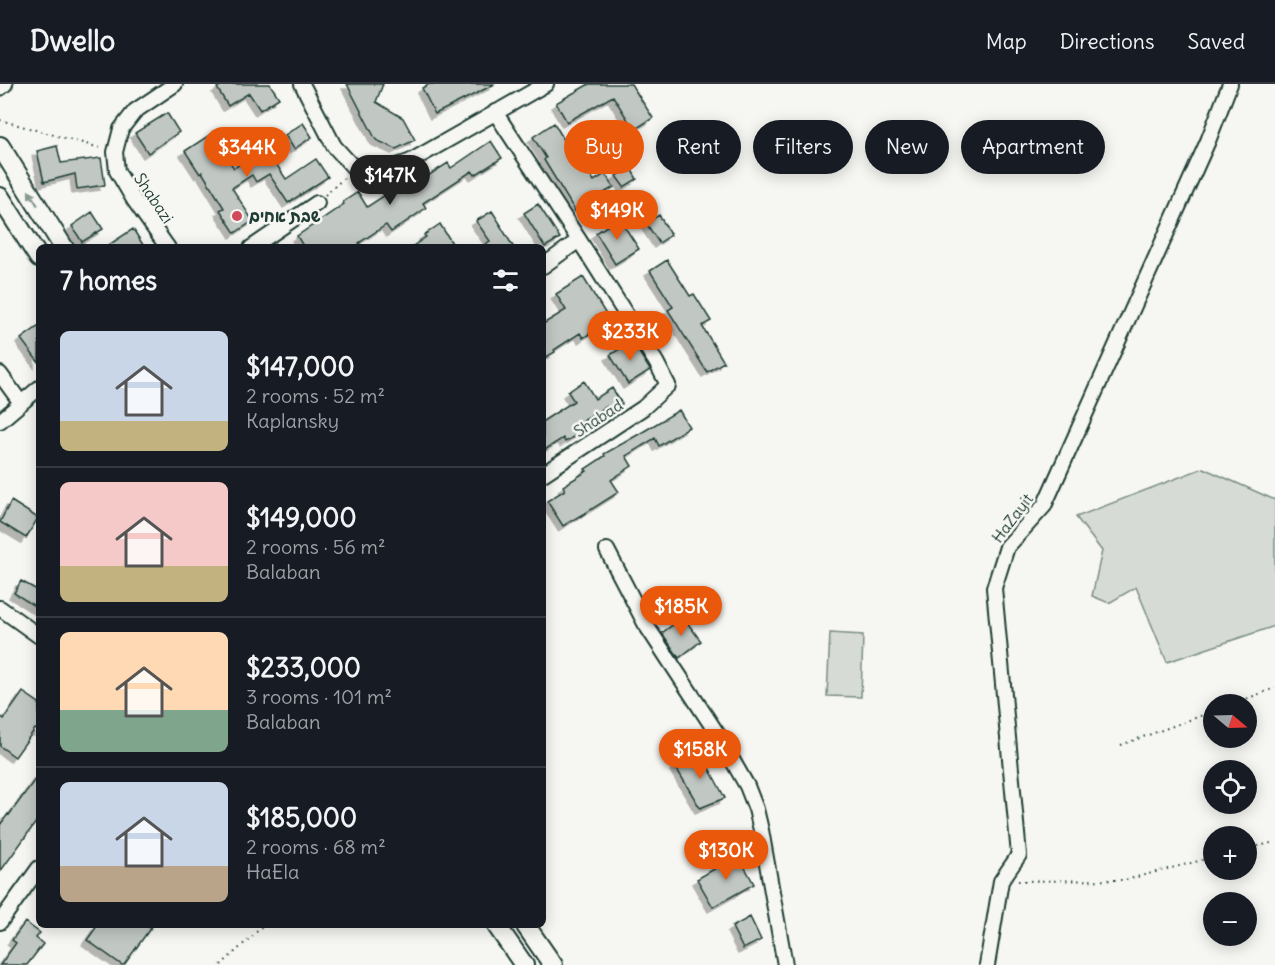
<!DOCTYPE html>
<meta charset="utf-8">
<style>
body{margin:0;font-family:Delius,"Playpen Sans Hebrew",sans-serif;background:#242831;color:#f1f3f6;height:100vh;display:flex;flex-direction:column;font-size:22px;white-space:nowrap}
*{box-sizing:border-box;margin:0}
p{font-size:20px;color:#9ea1a6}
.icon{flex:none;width:33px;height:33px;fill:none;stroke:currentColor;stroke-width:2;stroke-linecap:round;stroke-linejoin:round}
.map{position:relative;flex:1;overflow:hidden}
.details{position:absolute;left:36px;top:160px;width:510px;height:684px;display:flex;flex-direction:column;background:#171b24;border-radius:9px;box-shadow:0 3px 15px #0003}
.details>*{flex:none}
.banner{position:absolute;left:564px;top:36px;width:570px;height:54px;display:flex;gap:12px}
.needle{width:39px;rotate:109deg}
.fabs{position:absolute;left:1203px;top:610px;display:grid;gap:12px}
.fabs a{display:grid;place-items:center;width:54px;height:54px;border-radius:50%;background:#171b24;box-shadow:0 3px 15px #0003;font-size:30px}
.price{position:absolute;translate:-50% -51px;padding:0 14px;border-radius:21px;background:#ea580c;color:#fff;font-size:20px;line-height:39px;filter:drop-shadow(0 2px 3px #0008)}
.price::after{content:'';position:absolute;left:50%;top:36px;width:18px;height:14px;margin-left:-9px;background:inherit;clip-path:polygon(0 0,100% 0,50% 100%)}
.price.active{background:#222;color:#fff}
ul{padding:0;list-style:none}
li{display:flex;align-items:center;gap:18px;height:150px;padding:0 24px}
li+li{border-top:2px solid #363941}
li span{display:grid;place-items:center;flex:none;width:168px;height:120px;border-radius:9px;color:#555}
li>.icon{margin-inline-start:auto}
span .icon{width:72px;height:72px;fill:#fffc;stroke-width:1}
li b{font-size:26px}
h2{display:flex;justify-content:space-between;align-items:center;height:72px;padding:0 24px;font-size:26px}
.pill{padding:0 21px;border-radius:27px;background:#171b24;box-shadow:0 3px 15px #0003;font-size:21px;line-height:54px}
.pill.active{background:#ea580c;color:#fff}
header{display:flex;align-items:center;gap:36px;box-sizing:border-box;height:84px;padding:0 30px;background:#171b24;border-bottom:2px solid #363941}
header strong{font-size:28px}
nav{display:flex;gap:33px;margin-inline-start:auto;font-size:21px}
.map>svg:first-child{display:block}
.green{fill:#d6dbd6;stroke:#7a8c85;stroke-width:1.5}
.building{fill:#c1c8c3;stroke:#1f3d34;stroke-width:1.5;filter:url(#shadow)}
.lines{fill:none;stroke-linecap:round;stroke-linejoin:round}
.minor-casing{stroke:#1f3d34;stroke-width:18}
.major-casing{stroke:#1f3d34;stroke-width:22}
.path{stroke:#1f3d34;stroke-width:2;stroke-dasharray:1.5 4.5;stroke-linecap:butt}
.minor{stroke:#f6f6f2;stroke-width:14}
.major{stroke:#f6f6f2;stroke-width:18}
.oneway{fill:#8a9a93}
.poi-dot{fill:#d1495b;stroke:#f6f6f2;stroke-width:2}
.labels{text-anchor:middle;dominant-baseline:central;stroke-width:5;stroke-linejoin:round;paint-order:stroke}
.street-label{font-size:16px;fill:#1f3d34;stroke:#f6f6f2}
.poi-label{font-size:16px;font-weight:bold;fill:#1f3d34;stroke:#f6f6f2;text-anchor:start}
</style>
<header>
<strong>Dwello</strong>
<nav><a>Map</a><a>Directions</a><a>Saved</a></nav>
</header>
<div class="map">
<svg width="1275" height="881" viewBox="0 0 1275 881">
<defs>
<filter id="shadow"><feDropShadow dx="-5" dy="5" stdDeviation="0" flood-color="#0004"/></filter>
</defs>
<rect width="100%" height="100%" fill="#f6f6f2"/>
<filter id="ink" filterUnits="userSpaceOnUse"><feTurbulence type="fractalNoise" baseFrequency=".0167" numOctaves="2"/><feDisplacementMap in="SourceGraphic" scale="12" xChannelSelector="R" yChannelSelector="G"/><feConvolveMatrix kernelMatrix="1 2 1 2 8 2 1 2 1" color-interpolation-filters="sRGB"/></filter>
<g filter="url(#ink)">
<path class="green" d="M1203,384L1275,416V542L1167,578L1136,503L1109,519L1092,512L1102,467L1076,433Z
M830,549L863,551L861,613L827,612Z"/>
<path class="building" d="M223,0H270L279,14L260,26L249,9L228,22L217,4Z
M347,0H383L376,18L403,34L415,56L396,65L376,56Z
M429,0H495L435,30L422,4Z
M589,0H631L653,34L634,46L613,12L567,38L556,19Z
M167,29L179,48L148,69L135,49Z
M303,39L312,53L294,65L285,51Z
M554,39L567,61L571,59L572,60L603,41L611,54L580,73L594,97L605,90L614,103L575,127L544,76L546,74L533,53Z
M211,50L234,84L265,63L286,95L316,75L328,93L288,119L269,90L256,98L252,91L232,104L253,137L235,149L220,126L224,124L202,88L200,90L185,67Z
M491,57L502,74L475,91L472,87L423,119L426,124L391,148L386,141L359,159L362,164H304L297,152L344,120L343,118L358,108L367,123L408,96L412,102L448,79L451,84Z
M57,62L61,79L101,74L105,101L77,105L75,90L44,98L37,67Z
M630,83L637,95L624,103L616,92Z
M538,120L560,154L545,163L524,129Z
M492,127L501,141H500L514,164H480L490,157L476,137Z
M92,128L103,145L82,158L72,142Z
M659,131L671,151L659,159L646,139Z
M619,134L639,165L615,180L596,149Z
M440,140L455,164H410L426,153L424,151Z
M133,145L145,164H104Z
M667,176L690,212L694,210L711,237L702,242L724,278L707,288L668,226L673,223L650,187Z
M583,193L610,237L583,254L580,249L554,266L555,268L543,275V240L566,226L556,210Z
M39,242V279L21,255Z
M632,257L650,286L628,300L610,271Z
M584,297L595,315L612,304L622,320L610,327L607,322L578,340L583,347L565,358L563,354L543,367V337L574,317L568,308Z
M679,326L689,343L659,362L655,354L626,372L632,382L611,396L619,408L581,432V431L563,442L547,417L565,406L563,402L587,387L585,385L605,372L604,370L641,349Z
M11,417L38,434L26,454L0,438Z
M21,497L39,507V525L14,509Z
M683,533L701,557L679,574L662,549Z
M23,608L39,619V647L35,645L15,673L0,662V632L4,635Z
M700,667L725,714L700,724L675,682Z
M39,690V734L0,788V741L8,730L9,731Z
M738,771L754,800L713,823L697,795Z
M750,833L761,856L743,865L732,843Z
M25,838L40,849L36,854L43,860L27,881H0L16,859L12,856Z
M97,842H152L124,881H122L87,856Z"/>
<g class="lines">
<defs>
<path id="minor" d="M302,0L334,62L354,84L373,90L409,78L546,0
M0,4L5,0
M495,28L579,156L656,278L668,301L643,324L543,390
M168,164L134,116L117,87L115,68L121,45L135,27L175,0
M251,164L317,119
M543,182L579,156
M0,290L21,319
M0,337L39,304
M607,466L646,541L718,651L747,702L756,725L761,746L785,881
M0,524L39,552
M0,838L39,784
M987,881L1001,797L1019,771L994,504L1007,463L1044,422L1208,57L1230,0"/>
<path id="major" d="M0,62L64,164
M0,113L39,174
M497,842L524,881
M526,842L553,881"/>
</defs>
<use href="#minor" class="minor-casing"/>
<use href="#major" class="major-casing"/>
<path class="path" d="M0,36L104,65
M325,111L345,93
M1230,621L1275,604
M1121,661L1214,627
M1246,765L1275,758
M1018,797L1125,796L1214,773
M221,881L263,842"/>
<use href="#minor" class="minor"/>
<use href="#major" class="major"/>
</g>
<defs><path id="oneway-solid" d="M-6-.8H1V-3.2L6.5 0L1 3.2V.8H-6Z" transform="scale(1.5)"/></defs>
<use class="oneway" href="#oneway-solid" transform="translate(33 114) rotate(-122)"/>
</g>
<circle class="poi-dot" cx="237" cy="132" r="6"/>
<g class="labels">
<g class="street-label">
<text transform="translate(154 114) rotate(56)">Shabazi</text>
<text transform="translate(598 334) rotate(-33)">Shabad</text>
<text transform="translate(1012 434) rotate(-53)">HaZayit</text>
</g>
<g class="poi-label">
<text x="249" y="132">שבת אחים</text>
</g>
</g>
</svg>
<div class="fabs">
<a><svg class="needle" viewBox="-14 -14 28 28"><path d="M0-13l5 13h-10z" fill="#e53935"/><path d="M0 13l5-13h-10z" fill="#9ea1a6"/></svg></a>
<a><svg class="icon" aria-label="locate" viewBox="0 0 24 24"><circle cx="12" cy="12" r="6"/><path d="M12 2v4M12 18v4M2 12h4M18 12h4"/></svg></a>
<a>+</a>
<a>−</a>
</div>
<b class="price" style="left:247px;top:94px">$344K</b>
<b class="price active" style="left:390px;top:122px">$147K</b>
<b class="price" style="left:617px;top:157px">$149K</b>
<b class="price" style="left:630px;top:278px">$233K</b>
<b class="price" style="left:681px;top:553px">$185K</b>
<b class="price" style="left:700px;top:696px">$158K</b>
<b class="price" style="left:726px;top:797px">$130K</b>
<div class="banner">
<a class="pill active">Buy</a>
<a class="pill">Rent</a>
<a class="pill">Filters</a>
<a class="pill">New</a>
<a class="pill">Apartment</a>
</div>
<section class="details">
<h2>7 homes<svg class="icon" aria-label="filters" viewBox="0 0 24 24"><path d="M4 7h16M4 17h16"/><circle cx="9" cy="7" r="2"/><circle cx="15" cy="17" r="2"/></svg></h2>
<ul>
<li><span style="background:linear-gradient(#c9d6e8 75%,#c2b280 0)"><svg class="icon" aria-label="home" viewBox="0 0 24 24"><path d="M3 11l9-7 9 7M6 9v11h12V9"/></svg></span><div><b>$147,000</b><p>2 rooms · 52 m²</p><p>Kaplansky</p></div></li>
<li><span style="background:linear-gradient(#f6c9c9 70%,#c2b280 0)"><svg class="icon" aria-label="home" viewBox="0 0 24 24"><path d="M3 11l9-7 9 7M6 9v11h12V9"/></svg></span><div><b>$149,000</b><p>2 rooms · 56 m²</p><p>Balaban</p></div></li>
<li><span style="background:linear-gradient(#ffd9b3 65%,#7fa58c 0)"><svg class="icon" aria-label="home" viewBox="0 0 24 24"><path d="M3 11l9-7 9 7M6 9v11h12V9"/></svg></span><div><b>$233,000</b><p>3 rooms · 101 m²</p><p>Balaban</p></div></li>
<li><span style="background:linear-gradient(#c9d6e8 70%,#b9a48a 0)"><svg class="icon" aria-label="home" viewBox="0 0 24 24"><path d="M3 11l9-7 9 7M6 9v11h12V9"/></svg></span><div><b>$185,000</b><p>2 rooms · 68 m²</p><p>HaEla</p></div></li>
</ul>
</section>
</div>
